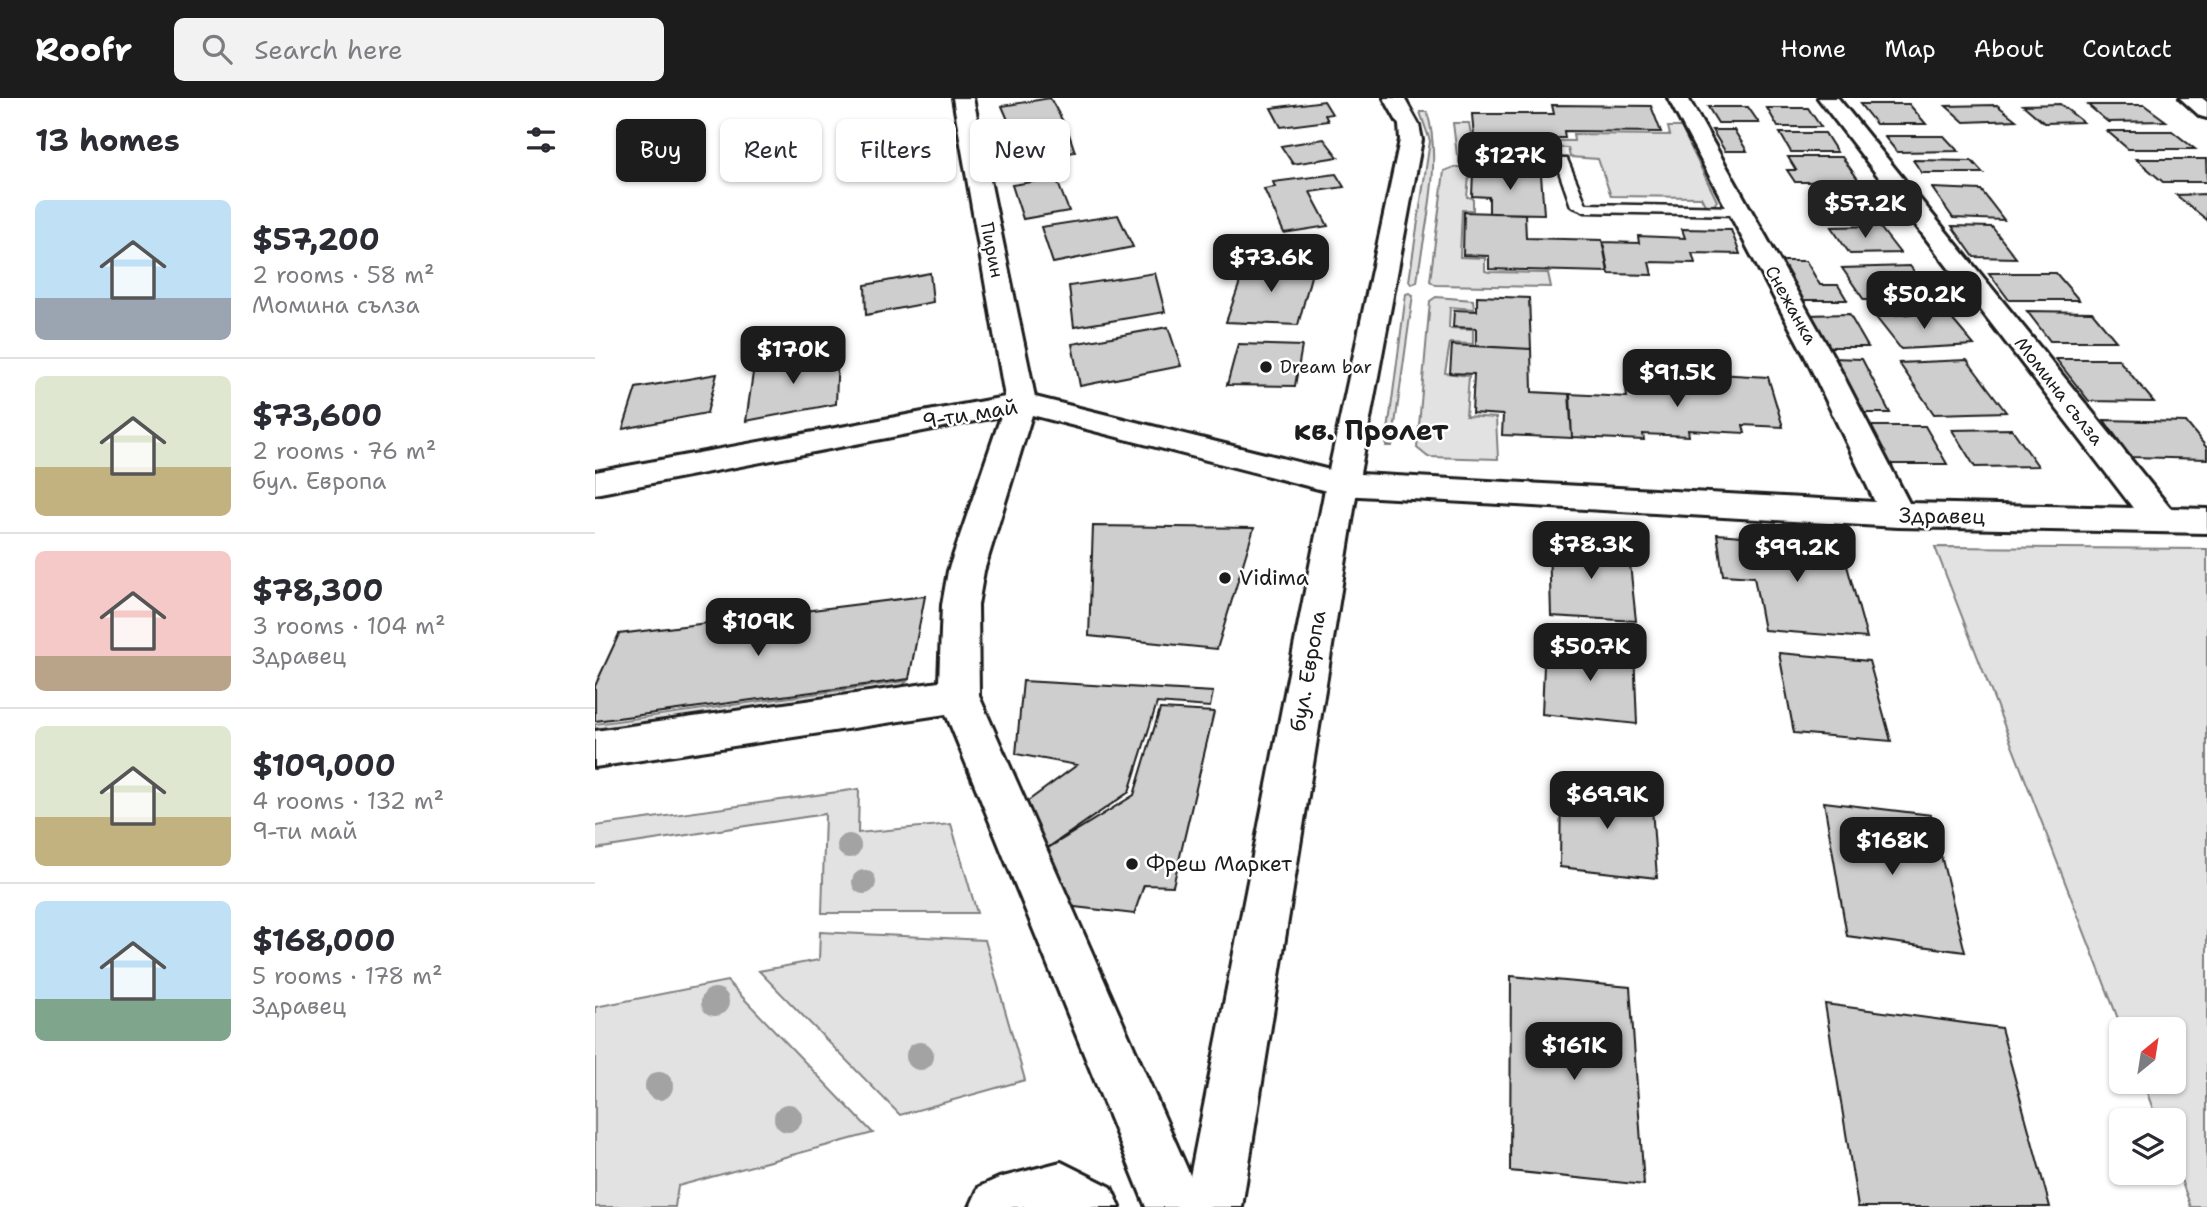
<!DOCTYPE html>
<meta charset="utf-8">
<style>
body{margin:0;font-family:"Shantell Sans",sans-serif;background:#f2f2f3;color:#2b2b33;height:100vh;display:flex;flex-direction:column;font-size:26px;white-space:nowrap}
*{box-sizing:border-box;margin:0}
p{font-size:23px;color:#7c7c81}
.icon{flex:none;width:38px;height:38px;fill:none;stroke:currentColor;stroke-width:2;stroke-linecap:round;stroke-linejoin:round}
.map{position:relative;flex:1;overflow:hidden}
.side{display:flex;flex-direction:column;background:#fff;width:595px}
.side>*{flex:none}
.banner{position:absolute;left:21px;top:21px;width:665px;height:63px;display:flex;gap:14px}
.needle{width:46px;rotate:30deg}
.fabs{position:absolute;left:1514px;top:919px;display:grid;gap:14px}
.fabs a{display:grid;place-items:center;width:77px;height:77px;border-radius:10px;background:#fff;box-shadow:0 2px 5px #0004;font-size:35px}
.price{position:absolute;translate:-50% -60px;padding:0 16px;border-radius:14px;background:#1c1c1c;color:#fff;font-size:23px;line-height:46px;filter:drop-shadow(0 2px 4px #0008)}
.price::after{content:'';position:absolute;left:50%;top:42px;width:21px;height:16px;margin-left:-10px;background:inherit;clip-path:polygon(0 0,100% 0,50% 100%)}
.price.on{background:#222;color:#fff}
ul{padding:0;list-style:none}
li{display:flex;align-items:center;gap:21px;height:175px;padding:0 35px}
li+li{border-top:2px solid #e1e1e2}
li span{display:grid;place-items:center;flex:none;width:196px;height:140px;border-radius:10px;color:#555}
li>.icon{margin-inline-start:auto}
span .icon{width:84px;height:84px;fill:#fffc;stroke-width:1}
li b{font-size:30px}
h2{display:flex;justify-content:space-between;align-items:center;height:84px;padding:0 35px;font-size:30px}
.pill{padding:0 24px;border-radius:10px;background:#fff;box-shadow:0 2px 5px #0004;font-size:24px;line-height:63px}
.pill.on{background:#1c1c1c;color:#fff}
header{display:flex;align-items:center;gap:42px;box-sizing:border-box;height:98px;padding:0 35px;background:#1c1c1c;color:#fff}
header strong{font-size:33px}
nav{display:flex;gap:38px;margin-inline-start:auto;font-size:24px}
.search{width:490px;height:63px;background:#f2f2f3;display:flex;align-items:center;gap:18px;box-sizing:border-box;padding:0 24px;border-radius:10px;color:#7c7c81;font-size:26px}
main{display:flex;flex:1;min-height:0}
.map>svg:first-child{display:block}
.green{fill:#e2e2e2;stroke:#7f7f7f;stroke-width:2}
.building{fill:#cecece;stroke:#1c1c1c;stroke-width:2}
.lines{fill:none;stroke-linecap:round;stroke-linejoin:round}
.service-casing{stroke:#1c1c1c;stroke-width:5}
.minor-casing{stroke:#1c1c1c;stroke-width:6}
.tertiary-casing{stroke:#1c1c1c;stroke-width:6}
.service{fill:#fff;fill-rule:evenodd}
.minor{fill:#fff;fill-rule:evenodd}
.tertiary{fill:#fff;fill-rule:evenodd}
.tree{fill:#a3a3a3}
.poi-dot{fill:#1c1c1c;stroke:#fff;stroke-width:2.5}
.labels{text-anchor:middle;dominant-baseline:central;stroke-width:5;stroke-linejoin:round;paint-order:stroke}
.far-street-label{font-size:18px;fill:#1c1c1c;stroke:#fff}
.far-poi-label{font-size:18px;fill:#1c1c1c;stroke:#fff;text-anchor:start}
.street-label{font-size:21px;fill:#1c1c1c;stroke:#fff}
.poi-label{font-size:21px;fill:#1c1c1c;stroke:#fff;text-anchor:start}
.district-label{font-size:28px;font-weight:bold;fill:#1c1c1c;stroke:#fff}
</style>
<header>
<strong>Roofr</strong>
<div class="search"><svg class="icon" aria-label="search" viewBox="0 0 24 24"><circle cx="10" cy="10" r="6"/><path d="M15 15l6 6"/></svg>Search here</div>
<nav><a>Home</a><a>Map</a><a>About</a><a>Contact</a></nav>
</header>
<main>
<section class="side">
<h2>13 homes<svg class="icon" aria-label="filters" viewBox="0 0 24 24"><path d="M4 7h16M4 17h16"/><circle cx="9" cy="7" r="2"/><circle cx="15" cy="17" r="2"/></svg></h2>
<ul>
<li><span style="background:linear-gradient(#bfe0f5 70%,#9aa5b1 0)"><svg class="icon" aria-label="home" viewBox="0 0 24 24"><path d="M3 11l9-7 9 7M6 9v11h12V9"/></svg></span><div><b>$57,200</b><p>2 rooms · 58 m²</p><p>Момина сълза</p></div></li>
<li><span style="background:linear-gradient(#dfe7d0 65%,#c2b280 0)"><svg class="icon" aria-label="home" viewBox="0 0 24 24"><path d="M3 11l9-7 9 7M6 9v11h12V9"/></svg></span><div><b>$73,600</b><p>2 rooms · 76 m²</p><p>бул. Европа</p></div></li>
<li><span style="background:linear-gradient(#f6c9c9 75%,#b9a48a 0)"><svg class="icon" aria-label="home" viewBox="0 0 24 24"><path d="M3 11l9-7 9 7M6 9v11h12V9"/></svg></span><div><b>$78,300</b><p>3 rooms · 104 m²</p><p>Здравец</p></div></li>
<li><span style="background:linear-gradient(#dfe7d0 65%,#c2b280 0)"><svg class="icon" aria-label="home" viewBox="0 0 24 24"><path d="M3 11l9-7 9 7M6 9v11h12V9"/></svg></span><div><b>$109,000</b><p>4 rooms · 132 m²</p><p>9-ти май</p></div></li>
<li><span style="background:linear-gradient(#bfe0f5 70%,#7fa58c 0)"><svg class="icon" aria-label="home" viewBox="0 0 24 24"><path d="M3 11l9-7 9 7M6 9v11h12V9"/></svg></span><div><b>$168,000</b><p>5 rooms · 178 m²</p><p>Здравец</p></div></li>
</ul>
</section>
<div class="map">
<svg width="1612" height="1109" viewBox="0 0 1612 1109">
<rect width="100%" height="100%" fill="#fff"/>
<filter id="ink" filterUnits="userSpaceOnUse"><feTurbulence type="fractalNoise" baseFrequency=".0143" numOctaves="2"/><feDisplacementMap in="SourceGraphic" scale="14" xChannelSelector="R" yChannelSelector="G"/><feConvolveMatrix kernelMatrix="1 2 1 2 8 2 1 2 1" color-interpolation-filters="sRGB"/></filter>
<g filter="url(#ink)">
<path class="green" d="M825,14H832C848,64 829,132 822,184L816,186L814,183L835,43Z
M858,25H874L877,42L979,43L978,36L1075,37L1073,29H1086L1122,103L1119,107H1110L1106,99L1016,98L1003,61L975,59L973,50L901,48L902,59L862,57Z
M859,69H875L872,99L878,100V112H867L865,159L890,160V173L894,174L953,175L956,189L841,187L835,183L849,73Z
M814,195L818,197L797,348H791L811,196Z
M841,199L878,202L879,211L855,209L854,230L878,231V246L855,245L850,275L874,278L871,318L901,320L903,361L833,359L822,350L835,203Z
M1340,449L1612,451V1109H1596L1579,1063L1578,1022H1562L1548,984H1578V931H1527Z
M312,583L300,596L0,638V626Z
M264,691L263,735L356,726L382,815H227L230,716L0,751V728Z
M225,834L390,842L430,982L305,1017L164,873L224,862Z
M132,883L278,1035L83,1088L80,1109H0V909Z"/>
<path class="building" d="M455,0L470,27L419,36L407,8Z
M729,3L737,16L730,17L733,23L686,29L676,10Z
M1265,6H1314L1331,26H1281Z
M1465,6L1488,24L1449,25L1428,7Z
M957,7L1056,8L1066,34L969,33L970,40H879L877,16H959Z
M1402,7L1421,22L1369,24L1351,8Z
M1493,7H1549L1571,23L1513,24Z
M1113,9H1153L1164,25H1123Z
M1172,10H1213L1226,29H1183Z
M1117,32H1139L1152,53H1130Z
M473,33L480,54L420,63L415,41Z
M1512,33H1577L1600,51H1533Z
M1185,35H1230L1242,54H1196Z
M1289,38H1349L1363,53L1302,54Z
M729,41L743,59L698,66L686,48Z
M1193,59H1247L1265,84H1200L1192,72H1201Z
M1541,61H1611L1612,84H1568Z
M1318,62L1377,63L1388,75H1327Z
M878,74L946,77L949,116L894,115V99L877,98Z
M741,76L749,89L715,94L733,128L689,135L669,91L680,89L678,84Z
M461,80L474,113L428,121L417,87Z
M1337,90L1386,92L1409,122L1358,120Z
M1214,93H1263L1279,117H1228Z
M1612,96V122L1581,97Z
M869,114L930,116L931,140L1007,142L1013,174L894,171V158L868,157Z
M523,117L538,149L458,165L446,129Z
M1284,128L1305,155L1255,156L1236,129Z
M1357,128L1397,129L1421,160L1379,159Z
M1087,131L1136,132L1145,156L1097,155L1100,165L1054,164L1057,177L1014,176L1008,144L1044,145L1043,138L1090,140Z
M1182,163H1211L1225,187H1243L1252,202H1203Z
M652,164L719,167L703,227L631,224Z
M1315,168L1340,201L1269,202L1247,170Z
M335,175L338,204L271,217L270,187Z
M560,175L570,214L479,229L474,188Z
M1394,175H1461L1484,202H1414Z
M882,198L934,200L936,251L881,248V230L858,229L859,212L882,213Z
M1432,213L1497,214L1521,243H1455Z
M1351,214L1379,247L1306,251L1280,218Z
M1254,216L1273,249H1231L1213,217Z
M573,229L586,268L485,288L477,246Z
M643,246L707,248L700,288L632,287Z
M857,247L936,251L937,294L975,296L977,340L907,337L908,317L877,315L879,276L855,275Z
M243,253L241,306L151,323L159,268Z
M1236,260L1267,261L1295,315H1262Z
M1461,261H1523L1559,304L1494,303Z
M1372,262L1411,314L1339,316L1304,265Z
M122,276L112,315L28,331L41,290Z
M1122,276L1173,279L1188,329L1148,327L1150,335L1093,332L1094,338L1048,336L1049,342L977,339L974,296L1032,299L1031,290L1074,292L1072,280L1124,283Z
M1509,322L1591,324L1612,350V361L1536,359Z
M1267,328H1330L1352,366H1286Z
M1417,331L1443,368L1380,369L1357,332Z
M498,428L659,430L622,551L494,538Z
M1122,436L1246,446L1272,540L1169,532L1159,479L1128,477Z
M954,443L1033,447L1041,523L956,518Z
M330,498L314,581L0,623V588L24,536Z
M950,543L1039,552L1042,626L947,616Z
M1184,555L1274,563L1296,643L1199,635Z
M428,583L618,594L615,609L562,605L534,694L445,755L426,708L482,667L421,656Z
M565,611L619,614L578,788L549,787L539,816L463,807L445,755L539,697Z
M966,685L1056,695L1062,780L965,769Z
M1229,704L1336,717L1370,854L1252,838Z
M916,878L1035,889L1049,1087L915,1073Z
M1230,906L1406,930L1455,1109H1263Z"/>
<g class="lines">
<defs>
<path id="service" d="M871,58L972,61L991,106L1144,109L1151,113L1144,117L990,114L976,108L962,68L866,65V59Z"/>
<path id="minor" d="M358,0H378L440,299L747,375L1280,404L1210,258L1073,0H1093L1238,258L1314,405L1538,410L1223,0H1243L1575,410L1612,411V435L1303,429L747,397L437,317L389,473L383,507L384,598L609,1109H551L351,616L0,669V633L344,584L347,507L353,473L406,318L0,396V374L410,299Z
M1585,0H1607L1612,4V20L1605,18Z
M466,1064L516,1089L525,1109H375L384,1089L404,1080Z"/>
<path id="tertiary" d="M789,0H809L824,27L827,42L763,386L647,1109H589L731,386L805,42L804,27Z"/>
</defs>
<use href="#service" class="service-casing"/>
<use href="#minor" class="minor-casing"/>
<use href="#tertiary" class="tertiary-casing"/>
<use href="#service" class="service"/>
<use href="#minor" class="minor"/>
<use href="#tertiary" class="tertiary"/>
</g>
<g class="tree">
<circle cx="254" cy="748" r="12"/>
<circle cx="269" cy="784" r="12"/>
<circle cx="120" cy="904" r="14"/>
<circle cx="325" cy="958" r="14"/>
<circle cx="64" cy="988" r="14"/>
<circle cx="193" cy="1020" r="14"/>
</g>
</g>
<g class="poi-dot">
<circle cx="671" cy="269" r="7"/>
<circle cx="630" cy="480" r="7"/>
<circle cx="537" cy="766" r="7"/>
</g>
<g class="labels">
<g class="far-street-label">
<text transform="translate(397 152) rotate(79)">Пирин</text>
<text transform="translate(1196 207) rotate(61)">Снежанка</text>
<text transform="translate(1464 293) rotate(52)">Момина сълза</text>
</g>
<g class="far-poi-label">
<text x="685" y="269">Dream bar</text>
</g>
<g class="street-label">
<text transform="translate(375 316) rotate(-9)">9-ти май</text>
<text transform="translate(1347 418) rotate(1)">Здравец</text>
<text transform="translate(713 573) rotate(-80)">бул. Европа</text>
</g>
<g class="poi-label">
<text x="644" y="480">Vidima</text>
<text x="551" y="766">Фреш Маркет</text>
</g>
<g class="district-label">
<text x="776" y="332">кв. Пролет</text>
</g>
</g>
</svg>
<div class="fabs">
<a><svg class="needle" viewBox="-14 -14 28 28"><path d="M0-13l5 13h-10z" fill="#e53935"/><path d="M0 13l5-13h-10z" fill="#7c7c81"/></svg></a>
<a><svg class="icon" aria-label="layers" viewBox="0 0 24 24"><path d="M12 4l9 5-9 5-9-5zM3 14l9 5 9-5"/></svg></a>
</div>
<b class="price" style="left:915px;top:94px">$127K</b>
<b class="price on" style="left:1270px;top:142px">$57.2K</b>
<b class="price" style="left:676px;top:196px">$73.6K</b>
<b class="price" style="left:1329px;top:233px">$50.2K</b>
<b class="price" style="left:198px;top:288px">$170K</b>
<b class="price" style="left:1082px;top:311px">$91.5K</b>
<b class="price" style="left:996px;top:483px">$78.3K</b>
<b class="price" style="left:1202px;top:486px">$99.2K</b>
<b class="price" style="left:163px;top:560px">$109K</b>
<b class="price" style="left:995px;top:585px">$50.7K</b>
<b class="price" style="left:1012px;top:733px">$69.9K</b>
<b class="price" style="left:1297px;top:779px">$168K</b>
<b class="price" style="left:979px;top:984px">$161K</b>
<div class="banner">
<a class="pill on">Buy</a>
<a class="pill">Rent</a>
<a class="pill">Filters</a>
<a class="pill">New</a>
</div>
</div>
</main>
